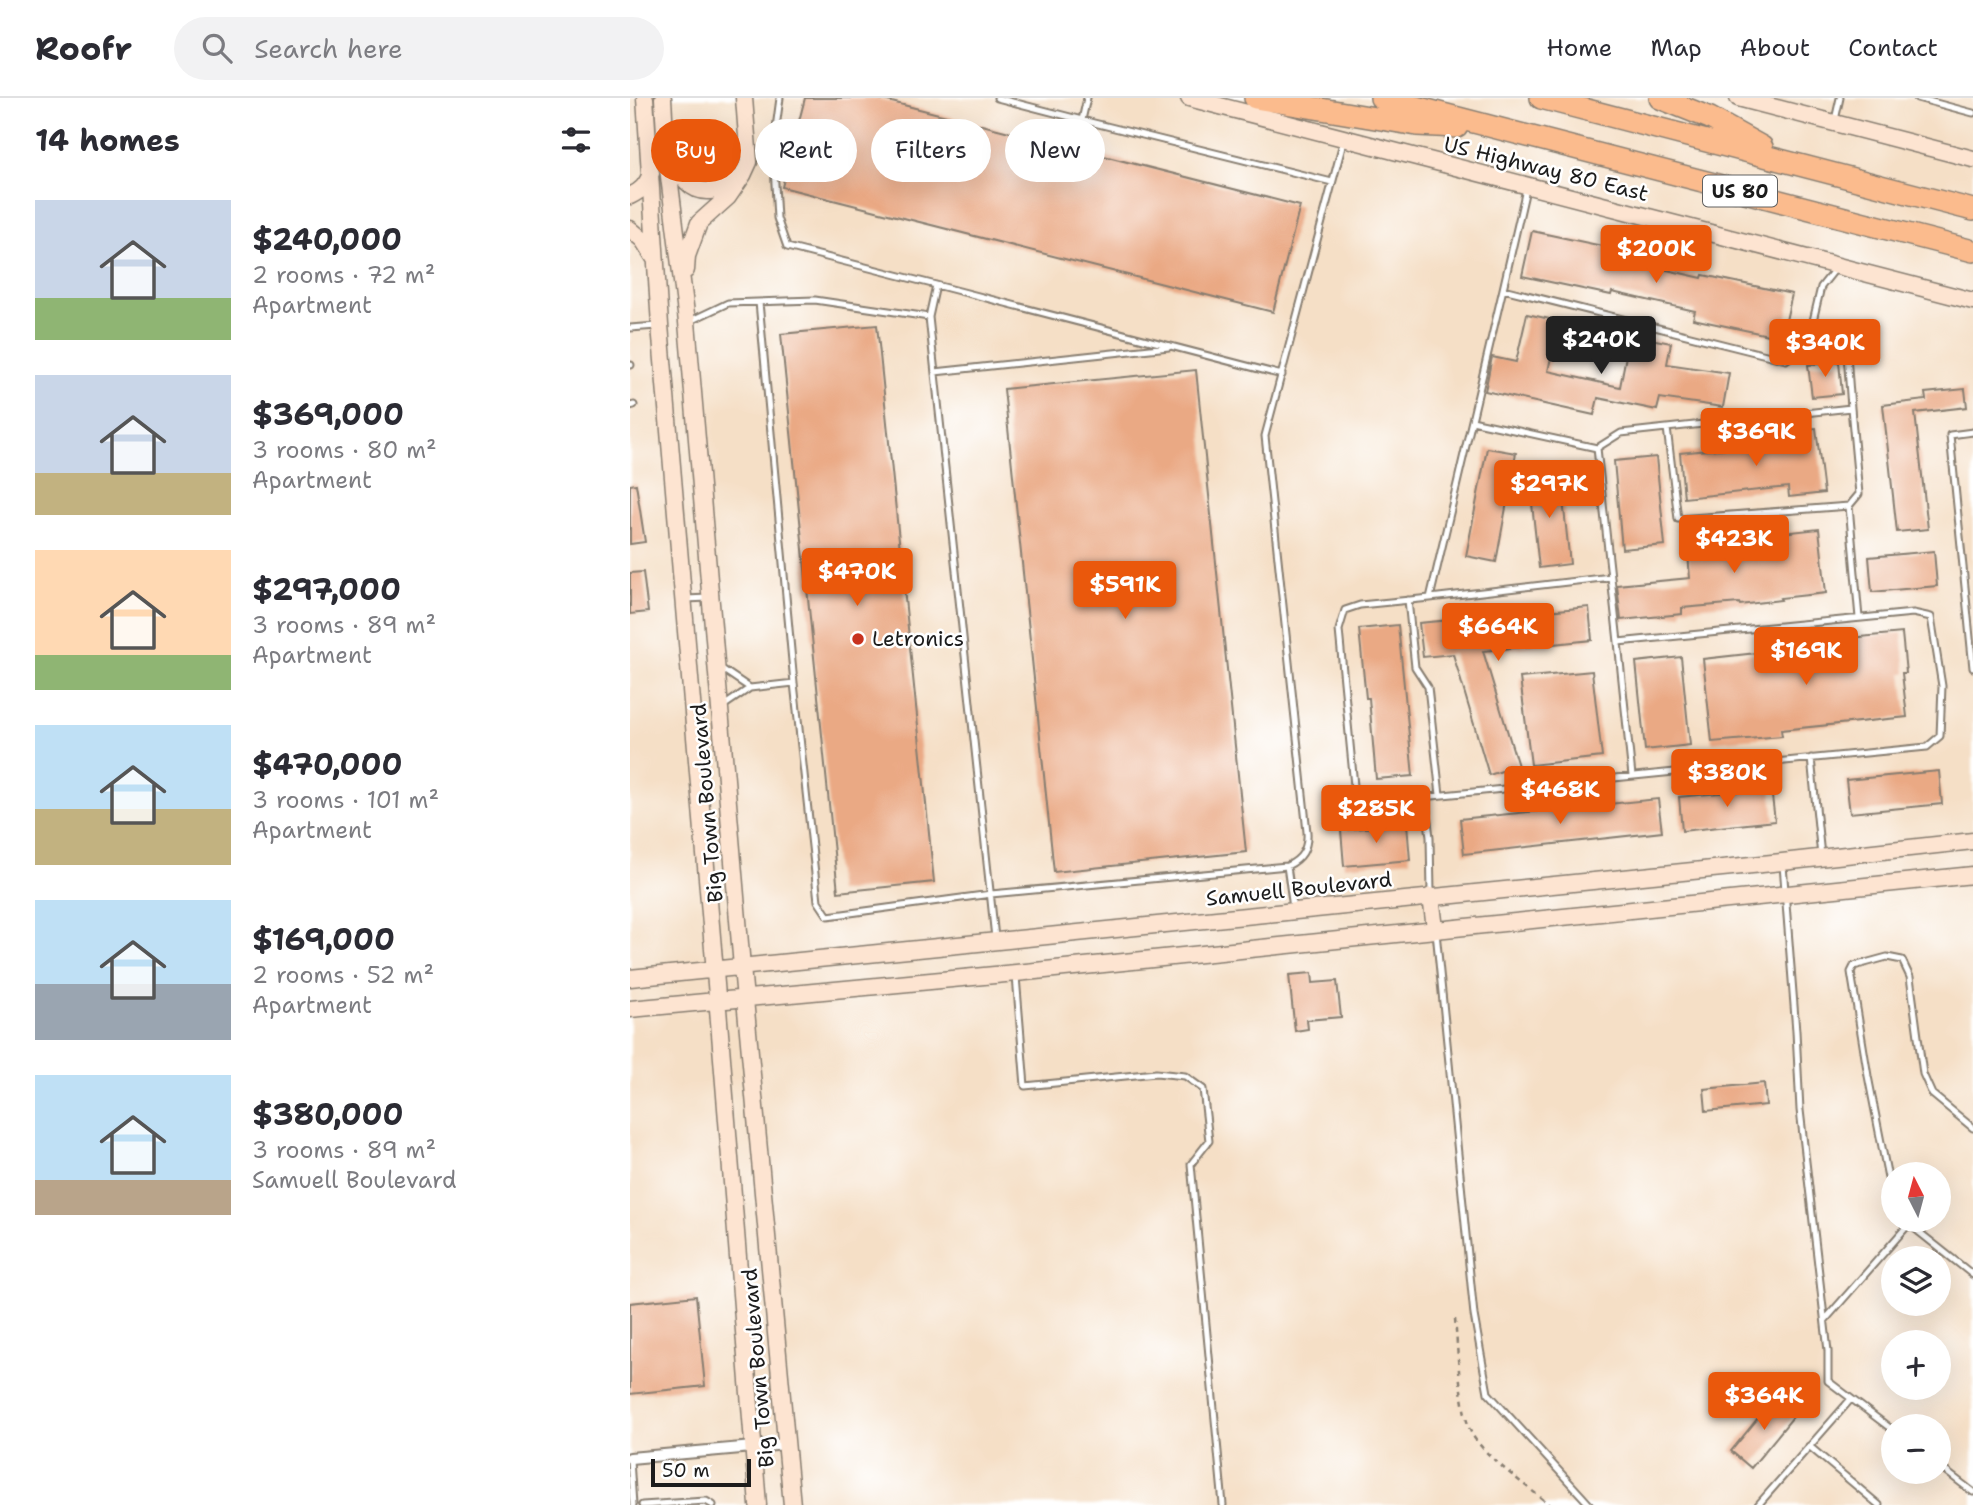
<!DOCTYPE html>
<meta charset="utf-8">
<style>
body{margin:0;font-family:"Shantell Sans",sans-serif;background:#f2f2f3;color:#2b2b33;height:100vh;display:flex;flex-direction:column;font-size:26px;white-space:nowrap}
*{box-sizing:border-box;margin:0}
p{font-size:23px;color:#7c7c81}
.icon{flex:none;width:38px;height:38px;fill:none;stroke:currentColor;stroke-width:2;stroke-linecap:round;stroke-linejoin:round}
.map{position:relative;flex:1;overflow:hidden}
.side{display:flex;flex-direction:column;background:#fff;width:630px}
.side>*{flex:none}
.guide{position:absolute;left:21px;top:21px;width:665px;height:63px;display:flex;gap:14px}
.needle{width:46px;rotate:354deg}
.controls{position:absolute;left:1251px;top:1064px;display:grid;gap:14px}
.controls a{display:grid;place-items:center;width:70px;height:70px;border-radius:50%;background:#fff;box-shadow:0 7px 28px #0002;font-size:35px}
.scale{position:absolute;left:21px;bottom:18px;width:100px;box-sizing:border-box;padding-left:7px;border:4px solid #1c1c1c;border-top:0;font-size:19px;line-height:24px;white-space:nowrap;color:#1c1c1c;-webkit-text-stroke:5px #fff;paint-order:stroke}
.price{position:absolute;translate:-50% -60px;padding:0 16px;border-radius:7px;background:#ea580c;color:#fff;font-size:23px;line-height:46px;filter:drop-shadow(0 2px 4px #0008)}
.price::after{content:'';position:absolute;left:50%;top:42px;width:21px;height:16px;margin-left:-10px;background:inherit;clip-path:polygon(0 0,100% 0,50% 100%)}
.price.selected{background:#222;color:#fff}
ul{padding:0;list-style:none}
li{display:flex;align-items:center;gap:21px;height:175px;padding:0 35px}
li span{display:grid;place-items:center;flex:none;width:196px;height:140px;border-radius:0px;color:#555}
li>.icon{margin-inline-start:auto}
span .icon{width:84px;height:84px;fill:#fffc;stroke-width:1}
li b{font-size:30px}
h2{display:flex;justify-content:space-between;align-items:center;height:84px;padding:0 35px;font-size:30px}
.pill{padding:0 24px;border-radius:32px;background:#fff;box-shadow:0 7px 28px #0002;font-size:24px;line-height:63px}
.pill.selected{background:#ea580c;color:#fff}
header{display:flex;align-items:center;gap:42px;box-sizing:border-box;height:98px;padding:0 35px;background:#fff;border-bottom:2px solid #e1e1e2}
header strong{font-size:33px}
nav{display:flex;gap:38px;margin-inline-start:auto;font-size:24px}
.search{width:490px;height:63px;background:#f2f2f3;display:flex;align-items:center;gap:18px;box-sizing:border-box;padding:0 24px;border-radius:38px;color:#7c7c81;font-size:26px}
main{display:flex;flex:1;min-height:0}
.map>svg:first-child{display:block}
.building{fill:#eaa984}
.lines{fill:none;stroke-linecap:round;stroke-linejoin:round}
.lane-casing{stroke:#887e71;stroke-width:9}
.street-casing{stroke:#887e71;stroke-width:14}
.secondary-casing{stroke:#887e71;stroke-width:19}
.highway-casing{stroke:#887e71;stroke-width:24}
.path{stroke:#887e71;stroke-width:2.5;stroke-dasharray:5 5;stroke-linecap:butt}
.lane{stroke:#fff;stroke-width:5}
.street{stroke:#fff;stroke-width:10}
.secondary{stroke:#fde4d1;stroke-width:16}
.highway{stroke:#fbbb8d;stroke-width:21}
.poi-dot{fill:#c8321e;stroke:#fff;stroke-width:2.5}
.labels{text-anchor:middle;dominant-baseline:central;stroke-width:5;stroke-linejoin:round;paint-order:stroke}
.shield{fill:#fff;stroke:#606060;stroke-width:2}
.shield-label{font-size:19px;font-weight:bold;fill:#1c1c1c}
.street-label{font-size:21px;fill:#1c1c1c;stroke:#fff}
.poi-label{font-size:21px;fill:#1c1c1c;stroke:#fff;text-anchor:start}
</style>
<header>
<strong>Roofr</strong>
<div class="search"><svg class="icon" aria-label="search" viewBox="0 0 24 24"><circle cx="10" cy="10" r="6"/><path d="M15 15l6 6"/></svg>Search here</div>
<nav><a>Home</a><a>Map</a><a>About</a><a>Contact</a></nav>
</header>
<main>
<section class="side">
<h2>14 homes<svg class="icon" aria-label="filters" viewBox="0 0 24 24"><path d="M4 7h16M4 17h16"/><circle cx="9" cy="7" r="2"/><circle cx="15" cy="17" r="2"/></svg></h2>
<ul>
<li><span style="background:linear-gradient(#c9d6e8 70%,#8fb573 0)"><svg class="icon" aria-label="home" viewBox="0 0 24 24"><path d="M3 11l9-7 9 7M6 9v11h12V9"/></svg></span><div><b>$240,000</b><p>2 rooms · 72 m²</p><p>Apartment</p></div></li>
<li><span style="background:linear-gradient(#c9d6e8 70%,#c2b280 0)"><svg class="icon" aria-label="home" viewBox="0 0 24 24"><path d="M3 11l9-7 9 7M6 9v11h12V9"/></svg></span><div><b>$369,000</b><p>3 rooms · 80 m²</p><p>Apartment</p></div></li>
<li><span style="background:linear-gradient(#ffd9b3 75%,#8fb573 0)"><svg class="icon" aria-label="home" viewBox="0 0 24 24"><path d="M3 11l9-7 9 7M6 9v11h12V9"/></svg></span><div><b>$297,000</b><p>3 rooms · 89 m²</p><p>Apartment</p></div></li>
<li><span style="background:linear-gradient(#bfe0f5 60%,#c2b280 0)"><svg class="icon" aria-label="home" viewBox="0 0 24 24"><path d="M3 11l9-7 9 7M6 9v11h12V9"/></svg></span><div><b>$470,000</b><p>3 rooms · 101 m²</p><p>Apartment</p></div></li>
<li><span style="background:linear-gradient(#bfe0f5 60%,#9aa5b1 0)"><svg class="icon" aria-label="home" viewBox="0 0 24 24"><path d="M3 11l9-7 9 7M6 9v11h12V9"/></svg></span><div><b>$169,000</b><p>2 rooms · 52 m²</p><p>Apartment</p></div></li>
<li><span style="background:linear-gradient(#bfe0f5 75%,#b9a48a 0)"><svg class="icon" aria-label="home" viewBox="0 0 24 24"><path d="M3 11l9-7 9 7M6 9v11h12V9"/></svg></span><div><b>$380,000</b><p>3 rooms · 89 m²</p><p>Samuell Boulevard</p></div></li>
</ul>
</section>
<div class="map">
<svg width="1343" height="1407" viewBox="0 0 1343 1407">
<rect width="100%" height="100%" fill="#fff"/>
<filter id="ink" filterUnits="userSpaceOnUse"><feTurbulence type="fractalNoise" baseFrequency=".0143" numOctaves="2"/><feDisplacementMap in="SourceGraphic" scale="14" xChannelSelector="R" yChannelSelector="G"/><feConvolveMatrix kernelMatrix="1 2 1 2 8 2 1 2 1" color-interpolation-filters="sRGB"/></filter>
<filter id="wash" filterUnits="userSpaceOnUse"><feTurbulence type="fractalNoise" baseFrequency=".00686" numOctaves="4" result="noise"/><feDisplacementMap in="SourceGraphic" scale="28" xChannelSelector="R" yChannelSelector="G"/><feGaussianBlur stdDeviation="1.57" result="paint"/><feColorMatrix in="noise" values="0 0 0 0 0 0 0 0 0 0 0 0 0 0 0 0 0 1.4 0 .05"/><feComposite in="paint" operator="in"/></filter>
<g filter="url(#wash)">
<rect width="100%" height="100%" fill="#f5dfc6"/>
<g id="blocks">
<path class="building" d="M175,0H246L670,108L643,214L152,89Z
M902,133L991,152L989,161L1072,180L1073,177L1162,196L1152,240L1063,221L1065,213L982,194L981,197L892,178Z
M897,216L929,223L918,273L990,289L1000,237L1041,245L1037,266L1099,275L1093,309L1030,300L1027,312L968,300L964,317L855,293L862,259L886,264Z
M247,227L304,784L208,794L151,236Z
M1209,264L1212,296L1182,299L1178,267Z
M566,272L616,754L424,774L374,291Z
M1335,291L1337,309L1285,315L1298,431L1267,434L1253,307L1296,302L1295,295Z
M1186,330L1194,395L1159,399L1158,389L1054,400L1050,355L1153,344L1152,334Z
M857,350L886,355L866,464L836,458Z
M1026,359L1035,447L992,451L984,363Z
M930,374L940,466L909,470L899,378Z
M6,386L15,444L0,446V387Z
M1189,431L1196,495L1150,500L1151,502L1110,507L1109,505L1052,510V516L991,522L987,487L1060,480L1057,444L1143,433V436Z
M1304,453L1307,488L1242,494L1239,459Z
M13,474L18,514L0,516V475Z
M959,509L962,542L853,553L888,668L859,677L823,556L793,559L789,525Z
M768,527L783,678L746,681L739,600H736L729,531Z
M1272,535L1276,575H1272L1277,619L1151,632L1152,638L1082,644L1073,561L1198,547V542Z
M1051,559L1060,647L1015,652L1006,564Z
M962,573L972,659L901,667L890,580Z
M1309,673L1312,706L1220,715L1216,682Z
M1141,690L1145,723L1052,733L1049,699Z
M1028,701L1032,734L834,756L830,721Z
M777,726L780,762L714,768L711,732Z
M682,875L683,885L707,883L711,919L677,922L678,931L665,933L659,877Z
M1134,985L1136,1007L1076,1013L1074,991Z
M66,1198L75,1288L0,1296V1205Z
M1146,1298L1167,1314L1121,1370L1101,1353Z"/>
</g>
</g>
<g filter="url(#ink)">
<use href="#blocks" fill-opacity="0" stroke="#887e71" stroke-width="2"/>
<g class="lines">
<defs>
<path id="lane" d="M150,0L143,52L147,120L157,149L306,187
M367,0L452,22L457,0
M1287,0L1343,15
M452,22L702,84
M1205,22L1210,0
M873,191L896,91
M299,219L306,187L652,277
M60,223L98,205L185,202L299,219L365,840
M0,230L27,228
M1180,232L1206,239L1217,256L1221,310
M0,267H1
M305,274L539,249
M0,308L4,307
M842,323L967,350L988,544L1283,515L1301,519L1312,588L1310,638L1297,649L732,705L725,698L709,532L715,512L730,507L800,500L873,191L1156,262L1173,250L1182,227L1191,189L1206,170
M1343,334L1320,337L1343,570
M967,350L991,335L1221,310L1229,396L1219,408L1048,421L1037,330
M1219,408L1229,520
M800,500L981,479
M56,501L78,500
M778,502L785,569L798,589L810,697
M988,544L1002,678
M89,569L120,590L92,609
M164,585L188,803L198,818L361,796L657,768C672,761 678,751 677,734L635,338L714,41
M120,590L164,585L129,204
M1181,660L1191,758
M795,699L800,739L801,795
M1153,767L1166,933L1170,1012L1198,1253V1283L1264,1333
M657,768L663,810
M806,834L844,1217L858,1295L960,1407
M386,878L395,988L526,975L555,978L573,991L579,1043L561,1066L593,1407
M1264,1099L1261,1095L1238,978L1221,874L1224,868L1257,859L1272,862L1280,879L1293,976L1302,996L1343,1030
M1195,1222L1279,1126L1343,1177
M1179,1348L1249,1407
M0,1362L3,1407
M1309,1368L1343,1394
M12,1407L76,1403L83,1407
M1128,1407L1221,1301"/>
<path id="street" d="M0,1360L156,1346"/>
<path id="secondary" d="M15,0L30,227L86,886L128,1407
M33,0L36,54L57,224L112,869L162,1407
M559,0L1343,203
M1108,0L1343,61
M38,57C44,66 50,77 57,84C72,100 94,92 108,81
M0,98C11,93 17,87 21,75
M0,131L13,142L25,161
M56,172L57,158L69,125L98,99L113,77L119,64L114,0
M801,798L805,831
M0,880L1152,764L1343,743
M0,911L386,875L1343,777"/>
<path id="highway" d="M625,0L787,27L827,29
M751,0L1343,153
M911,0L1343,112
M1030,0L1080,20L1132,49"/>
</defs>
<use href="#lane" class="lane-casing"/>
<use href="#street" class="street-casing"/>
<use href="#secondary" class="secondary-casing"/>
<use href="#highway" class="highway-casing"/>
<path class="path" d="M825,1221C828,1250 829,1315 843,1338C859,1362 897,1388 920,1407"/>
<use href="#lane" class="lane"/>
<use href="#street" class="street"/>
<use href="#secondary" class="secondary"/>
<use href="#highway" class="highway"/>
</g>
</g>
<circle class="poi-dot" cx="228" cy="541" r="7"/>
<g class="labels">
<rect class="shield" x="1073" y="77.5" width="74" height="31" rx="5"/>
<g class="shield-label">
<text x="1110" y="93">US 80</text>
</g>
<g class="street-label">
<text transform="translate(916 71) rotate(14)">US Highway 80 East</text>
<text transform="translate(77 705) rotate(-95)">Big Town Boulevard</text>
<text transform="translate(669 791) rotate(-6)">Samuell Boulevard</text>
<text transform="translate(128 1270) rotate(-95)">Big Town Boulevard</text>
</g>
<g class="poi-label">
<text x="242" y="541">Letronics</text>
</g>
</g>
</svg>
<div class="controls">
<a><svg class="needle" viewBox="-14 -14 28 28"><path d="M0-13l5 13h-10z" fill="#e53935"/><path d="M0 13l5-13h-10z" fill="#7c7c81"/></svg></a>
<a><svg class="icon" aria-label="layers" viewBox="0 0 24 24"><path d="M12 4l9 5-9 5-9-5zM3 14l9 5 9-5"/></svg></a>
<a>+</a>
<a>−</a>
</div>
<div class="scale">50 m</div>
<b class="price" style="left:1026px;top:187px">$200K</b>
<b class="price selected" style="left:971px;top:278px">$240K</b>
<b class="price" style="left:1195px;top:281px">$340K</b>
<b class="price" style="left:1126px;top:370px">$369K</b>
<b class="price" style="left:919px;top:422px">$297K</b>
<b class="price" style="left:1104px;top:477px">$423K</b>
<b class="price" style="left:227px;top:510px">$470K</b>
<b class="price" style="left:495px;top:523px">$591K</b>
<b class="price" style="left:868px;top:565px">$664K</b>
<b class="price" style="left:1176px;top:589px">$169K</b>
<b class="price" style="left:1097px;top:711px">$380K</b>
<b class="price" style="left:930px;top:728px">$468K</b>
<b class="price" style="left:746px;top:747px">$285K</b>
<b class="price" style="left:1134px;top:1334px">$364K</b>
<div class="guide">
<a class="pill selected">Buy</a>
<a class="pill">Rent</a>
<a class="pill">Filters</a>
<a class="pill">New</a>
</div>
</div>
</main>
